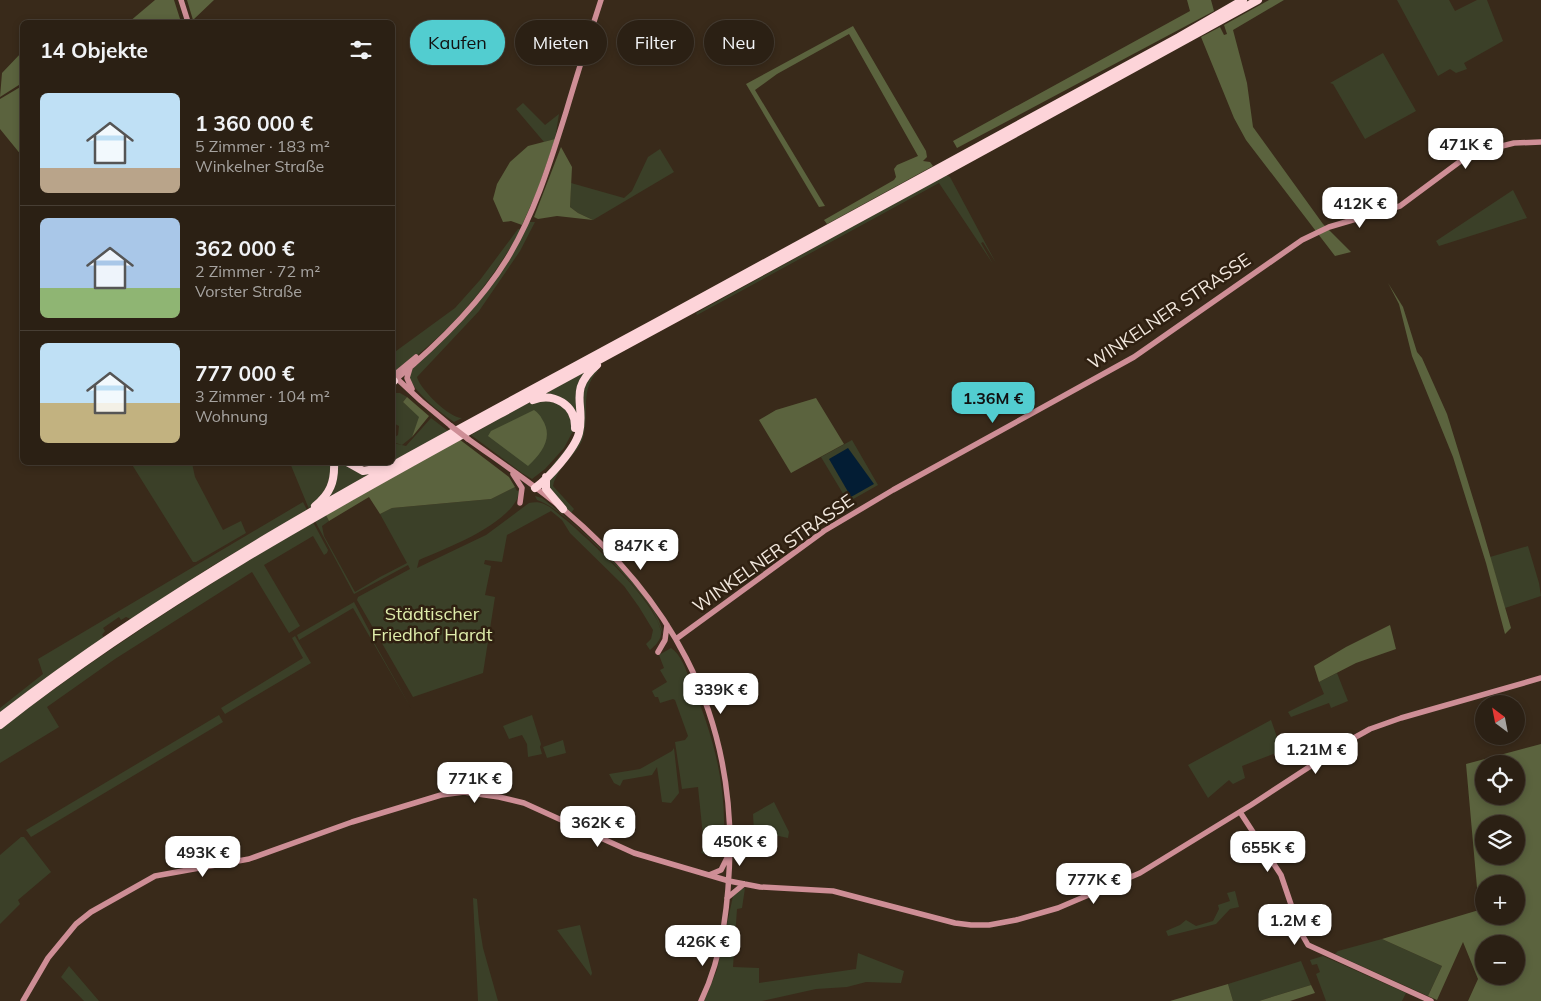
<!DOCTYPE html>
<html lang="de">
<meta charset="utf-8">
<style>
body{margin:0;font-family:Mulish,sans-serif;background:#372d22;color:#f1f3f6;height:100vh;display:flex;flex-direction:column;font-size:19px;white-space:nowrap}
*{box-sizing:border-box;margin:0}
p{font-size:16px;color:#a6a3a0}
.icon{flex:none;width:28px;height:28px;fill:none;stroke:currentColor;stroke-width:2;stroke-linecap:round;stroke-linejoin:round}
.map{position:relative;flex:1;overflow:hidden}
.details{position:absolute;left:20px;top:20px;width:375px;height:445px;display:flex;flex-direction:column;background:#2b2014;border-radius:8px;box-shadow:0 2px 8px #0003,0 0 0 1px #473e34}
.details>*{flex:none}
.hud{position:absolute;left:410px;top:20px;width:475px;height:45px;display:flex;gap:10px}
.needle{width:32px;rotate:328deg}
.tools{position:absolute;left:1475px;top:695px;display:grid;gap:10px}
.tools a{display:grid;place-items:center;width:50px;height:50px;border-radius:50%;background:#2b2014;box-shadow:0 2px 8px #0003,0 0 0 1px #473e34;font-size:25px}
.price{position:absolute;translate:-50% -42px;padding:0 11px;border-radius:10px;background:#fff;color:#222;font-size:16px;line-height:32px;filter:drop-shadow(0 1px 2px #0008)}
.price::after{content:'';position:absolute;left:50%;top:30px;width:15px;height:11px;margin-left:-8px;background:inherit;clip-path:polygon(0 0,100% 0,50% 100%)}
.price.active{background:#52cdd0;color:#111}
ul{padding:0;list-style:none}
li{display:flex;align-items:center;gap:15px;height:125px;padding:0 20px}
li+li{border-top:1px solid #473e34}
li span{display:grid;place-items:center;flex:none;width:140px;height:100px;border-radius:8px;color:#555}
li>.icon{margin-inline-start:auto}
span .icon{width:60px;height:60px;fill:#fffc;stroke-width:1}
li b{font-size:21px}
h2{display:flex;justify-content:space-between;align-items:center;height:60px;padding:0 20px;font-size:21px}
.tag{padding:0 18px;border-radius:22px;background:#2b2014;box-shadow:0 2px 8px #0003,0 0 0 1px #473e34;font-size:18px;line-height:45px}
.tag.active{background:#52cdd0;color:#111}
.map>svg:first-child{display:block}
.green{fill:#3b4028}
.forest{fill:#5b633e;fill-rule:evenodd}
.water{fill:#031d34}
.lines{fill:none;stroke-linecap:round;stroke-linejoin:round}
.secondary{stroke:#ce8e96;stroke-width:5.5}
.highway{stroke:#fdd4d9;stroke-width:8}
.secondary-bridge{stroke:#ce8e96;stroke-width:5.5}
.labels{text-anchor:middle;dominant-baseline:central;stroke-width:5;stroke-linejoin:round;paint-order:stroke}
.street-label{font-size:18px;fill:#f2e8de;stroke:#2f2011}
.park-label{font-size:18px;fill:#dfedab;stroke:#2f2011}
</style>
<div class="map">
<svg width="1541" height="1001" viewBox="0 0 1541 1001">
<rect width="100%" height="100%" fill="#392a1a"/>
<path class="green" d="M1397,0H1449L1455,11L1477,0H1487L1503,41L1464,63L1467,69L1456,73L1450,69L1438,76Z
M1383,53L1416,111L1365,139L1333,84L1330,83Z
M523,103L545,125L559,114L555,139L544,142L516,109Z
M660,149L674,172L593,220L578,213L570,207L571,183L624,198L632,191L648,157Z
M946,175L950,177L996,263L983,242L981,243L993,264L939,183L697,315L696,313Z
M1513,190L1527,218L1439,246L1436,241Z
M529,222H535L520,251L479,311L417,377C420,389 449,418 462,418L454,422C436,409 420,397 408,378L409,372L471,310Z
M518,229H521C490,285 450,333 398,370H393L392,354L455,308L480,280Z
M589,369L585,374L576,439L547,474L546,473L573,440L576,431L570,408L540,396Z
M592,371H598C580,389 589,411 584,434C580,454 557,466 553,486L574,509L571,513L562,505L547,486L549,478L579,440L582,390Z
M392,391L394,393H400L407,397L403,402L420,417L412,437L402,445L393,442V438L398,435L399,426L393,423Z
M539,400L560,403L569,413L573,431L564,448L545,469L532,479L522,473L471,435L525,404Z
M431,418L448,431L393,462V443L406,446Z
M852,440L878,485L848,502L821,457Z
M131,463H192L195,477L223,530L241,521L246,533L196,562H193Z
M290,463H332L330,483L313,506L309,509Z
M335,463H346L375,472L325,500Z
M515,487L517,491L520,490C515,523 447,548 419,560L417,568L486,535L529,503C534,502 540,502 544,504C552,507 559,515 566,520C590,541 655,600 661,631C662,639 656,645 650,650L646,644L651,639L653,630L639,607L624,586L570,533L562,520L551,511L507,535L502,562L485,560L484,564L491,566L485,595L495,597L483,673L413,697L357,600L358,597L410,569L408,565L354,594L315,521L326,515L329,521L322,526L324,536L355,592L380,577L407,563L380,514L392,508L491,499Z
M535,496L542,498C574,523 660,595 663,635C660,627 656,616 651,608C634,582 565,508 537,500Z
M303,502L307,510L212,566L131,619L126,617L121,620L119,617L103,628L105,631L102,635L104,637L0,713V708L43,674L38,659Z
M313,522L328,550L327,553L324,555L313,536L264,565L300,626L289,633L252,572L115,659L47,707L59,727L0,763V729C101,653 204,586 313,522Z
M1528,546L1539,583L1541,596L1505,608L1490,557Z
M354,602L372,636L371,637L411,708L353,608L299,640L297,635Z
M295,636L311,663L225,714L221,708L303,658L292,638Z
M671,648C681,654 686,670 690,680C714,735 730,795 722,855L719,857L701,853L708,838L703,836L698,787L682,789L675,742L685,740L688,736L675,700L673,699L660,703L658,697H655L652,691L667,682L660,670L664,668L659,655Z
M1337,673L1348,701L1331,708L1329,703L1291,717L1288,712L1324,694L1319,682Z
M219,715L223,722L31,837L26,830Z
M532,715L541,744L540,747L542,754L528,757L527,744L522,735L509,739L503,726Z
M1271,720L1278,740L1276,753L1242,766L1245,778L1233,784L1229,780L1208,798L1188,765Z
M563,740L566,753L547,758L543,747Z
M674,748L679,793L671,803L662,802L657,767L652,775L623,780L620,786L614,783L609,774L640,769L672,751Z
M774,802L789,832L788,838L774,835L759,836L754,832L753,814Z
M21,837H24L51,872L18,900L20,904L0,924V855Z
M745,888L742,908L737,909L733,967L759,968V983L856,969L858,953L904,971L901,983L866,982L847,987L816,989L762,1001H704L717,970L733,896L735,891Z
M1235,891L1239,907L1230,909L1216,924L1168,936L1166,931L1180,925L1186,920L1196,926L1213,921L1219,909L1218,905L1230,901L1227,893Z
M473,898L477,899L479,923L483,948L498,1001H478Z
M580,925L592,973L591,976L557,930Z
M1382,939L1442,966L1428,996L1335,954L1338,951Z
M1323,956L1406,993L1402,1001H1326L1316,974L1320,972L1317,964L1312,965L1310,960Z
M1301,961L1311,985L1259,1001H1233L1228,984Z
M69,966L99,1001H84L61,977Z"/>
<path class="forest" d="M155,0H174L181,22H129Z
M187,0H214L193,20Z
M1187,0H1211L1214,11L957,148L953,141L1190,11Z
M1269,0H1284L1233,30L1247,83L1253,127L1323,224L1351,252L1335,256L1246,140L1234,118L1201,37L1220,27L1224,35L1227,34L1224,25Z
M853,26L926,151L927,157L923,161L930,162L933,166L827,224L824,220L894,180L896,177L894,169L897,165L918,156L849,34L777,74L755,90L825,206L819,207L746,84Z
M22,52V83L0,97L2,73Z
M22,86V156L0,129V99Z
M555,139L538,189L522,225L511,221L503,222L493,199L497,184L510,162L528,146Z
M561,147L572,167L570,207L578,213L593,220L557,216L538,219L534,217Z
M1388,283L1403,307L1417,352L1422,358L1447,414L1480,521L1511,628L1505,634L1486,563L1453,457L1412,356L1399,304Z
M407,397L429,416L412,437L419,417L403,402Z
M816,398L844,444L791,473L759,420L776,410Z
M534,410C538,413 540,415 542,419C554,437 542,453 528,466L488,436L491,431Z
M459,439L509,477L515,487L491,499L392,508L380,514L369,497L329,521L326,515Z
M1390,625L1396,649L1356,663L1319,682L1314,666L1346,647Z
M1541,744V1001H1468L1478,979L1463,942L1437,1000L1428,996L1442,966L1382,939L1479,910L1466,764ZM1484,764H1516V796H1484ZM1484,824H1516V856H1484ZM1484,884H1516V916H1484ZM1484,944H1516V976H1484Z
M1228,984L1233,1001H1170Z
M1311,985L1315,993L1290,1001H1259Z"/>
<path class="water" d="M848,448L874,484L851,497L829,459Z"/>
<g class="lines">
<path class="secondary" d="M181,0L188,22
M1466,155L1462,152L1459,157L1464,160L1466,155L1514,143L1541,142
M410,368L407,378L412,389
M392,374L421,401L451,426
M393,376L416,357
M394,381C436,346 478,306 507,259C535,213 550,163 566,112C577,75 589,37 601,0
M468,439C500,462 533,484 563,509C669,598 730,706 730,846C729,899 724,953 701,1001
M513,474L522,488L520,503
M676,639L824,531L893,490L1134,357L1302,240L1329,227L1400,206L1462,160
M658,652L665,640L667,625
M1240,812L1281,875L1300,931L1308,945L1431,1001
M709,875L721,870L728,856
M727,898L744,884
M23,1001L48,958L76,924L91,912L155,876L249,859L352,822L441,795L464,792L499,797L524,803L634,853L729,881L760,887L833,891L955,923L971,925H989L1016,920L1058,908L1140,873L1251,805L1352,739L1370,729L1401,718L1541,678"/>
<path class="highway" d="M392,383L394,381
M533,400C554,392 576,405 575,428
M347,462L363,471L382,468
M546,477V489L563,509
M535,488C548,479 575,449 579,433C586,404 567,391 597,365
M315,506C330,494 335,482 334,462
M0,717C190,570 404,459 614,345C803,243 991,139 1179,37L1243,0
M0,725C170,591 364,489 553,385C788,257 1024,130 1258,0"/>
<path class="secondary-bridge" d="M451,426L468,439"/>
</g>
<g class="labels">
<g class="street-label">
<text transform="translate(1169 311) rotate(-34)">WINKELNER STRASSE</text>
<text transform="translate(773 553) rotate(-35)">WINKELNER STRASSE</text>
</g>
<g class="park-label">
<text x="432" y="613">Städtischer<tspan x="432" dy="21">Friedhof Hardt</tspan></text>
</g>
</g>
</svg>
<div class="tools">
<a><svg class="needle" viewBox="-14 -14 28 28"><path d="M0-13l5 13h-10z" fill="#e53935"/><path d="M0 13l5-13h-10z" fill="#a6a3a0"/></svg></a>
<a><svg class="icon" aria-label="locate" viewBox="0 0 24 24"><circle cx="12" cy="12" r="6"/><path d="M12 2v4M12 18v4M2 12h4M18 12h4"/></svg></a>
<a><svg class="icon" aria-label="layers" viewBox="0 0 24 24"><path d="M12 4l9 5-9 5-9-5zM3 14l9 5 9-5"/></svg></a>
<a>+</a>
<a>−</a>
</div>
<b class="price" style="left:1466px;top:170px">471K €</b>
<b class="price" style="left:1360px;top:229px">412K €</b>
<b class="price active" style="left:993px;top:424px">1.36M €</b>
<b class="price" style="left:641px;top:571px">847K €</b>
<b class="price" style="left:721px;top:715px">339K €</b>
<b class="price" style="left:1316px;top:775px">1.21M €</b>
<b class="price" style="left:475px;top:804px">771K €</b>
<b class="price" style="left:598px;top:848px">362K €</b>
<b class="price" style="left:740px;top:867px">450K €</b>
<b class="price" style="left:1268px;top:873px">655K €</b>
<b class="price" style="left:203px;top:878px">493K €</b>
<b class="price" style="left:1094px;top:905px">777K €</b>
<b class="price" style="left:1295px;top:946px">1.2M €</b>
<b class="price" style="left:703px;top:967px">426K €</b>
<div class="hud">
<a class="tag active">Kaufen</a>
<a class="tag">Mieten</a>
<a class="tag">Filter</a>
<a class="tag">Neu</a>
</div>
<section class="details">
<h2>14 Objekte<svg class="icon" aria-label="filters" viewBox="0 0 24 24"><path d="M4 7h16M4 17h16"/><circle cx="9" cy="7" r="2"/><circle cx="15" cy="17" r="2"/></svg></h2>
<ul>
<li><span style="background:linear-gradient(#bfe0f5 75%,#b9a48a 0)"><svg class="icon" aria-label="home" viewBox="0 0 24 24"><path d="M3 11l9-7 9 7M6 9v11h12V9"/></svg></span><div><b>1 360 000 €</b><p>5 Zimmer · 183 m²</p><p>Winkelner Straße</p></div></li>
<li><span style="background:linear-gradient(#a9c7e8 70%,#8fb573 0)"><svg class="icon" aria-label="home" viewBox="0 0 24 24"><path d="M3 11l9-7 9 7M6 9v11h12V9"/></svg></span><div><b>362 000 €</b><p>2 Zimmer · 72 m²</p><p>Vorster Straße</p></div></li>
<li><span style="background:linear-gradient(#bfe0f5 60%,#c2b280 0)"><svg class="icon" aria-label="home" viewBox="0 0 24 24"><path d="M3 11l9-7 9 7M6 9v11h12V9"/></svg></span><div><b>777 000 €</b><p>3 Zimmer · 104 m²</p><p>Wohnung</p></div></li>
</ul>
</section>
</div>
